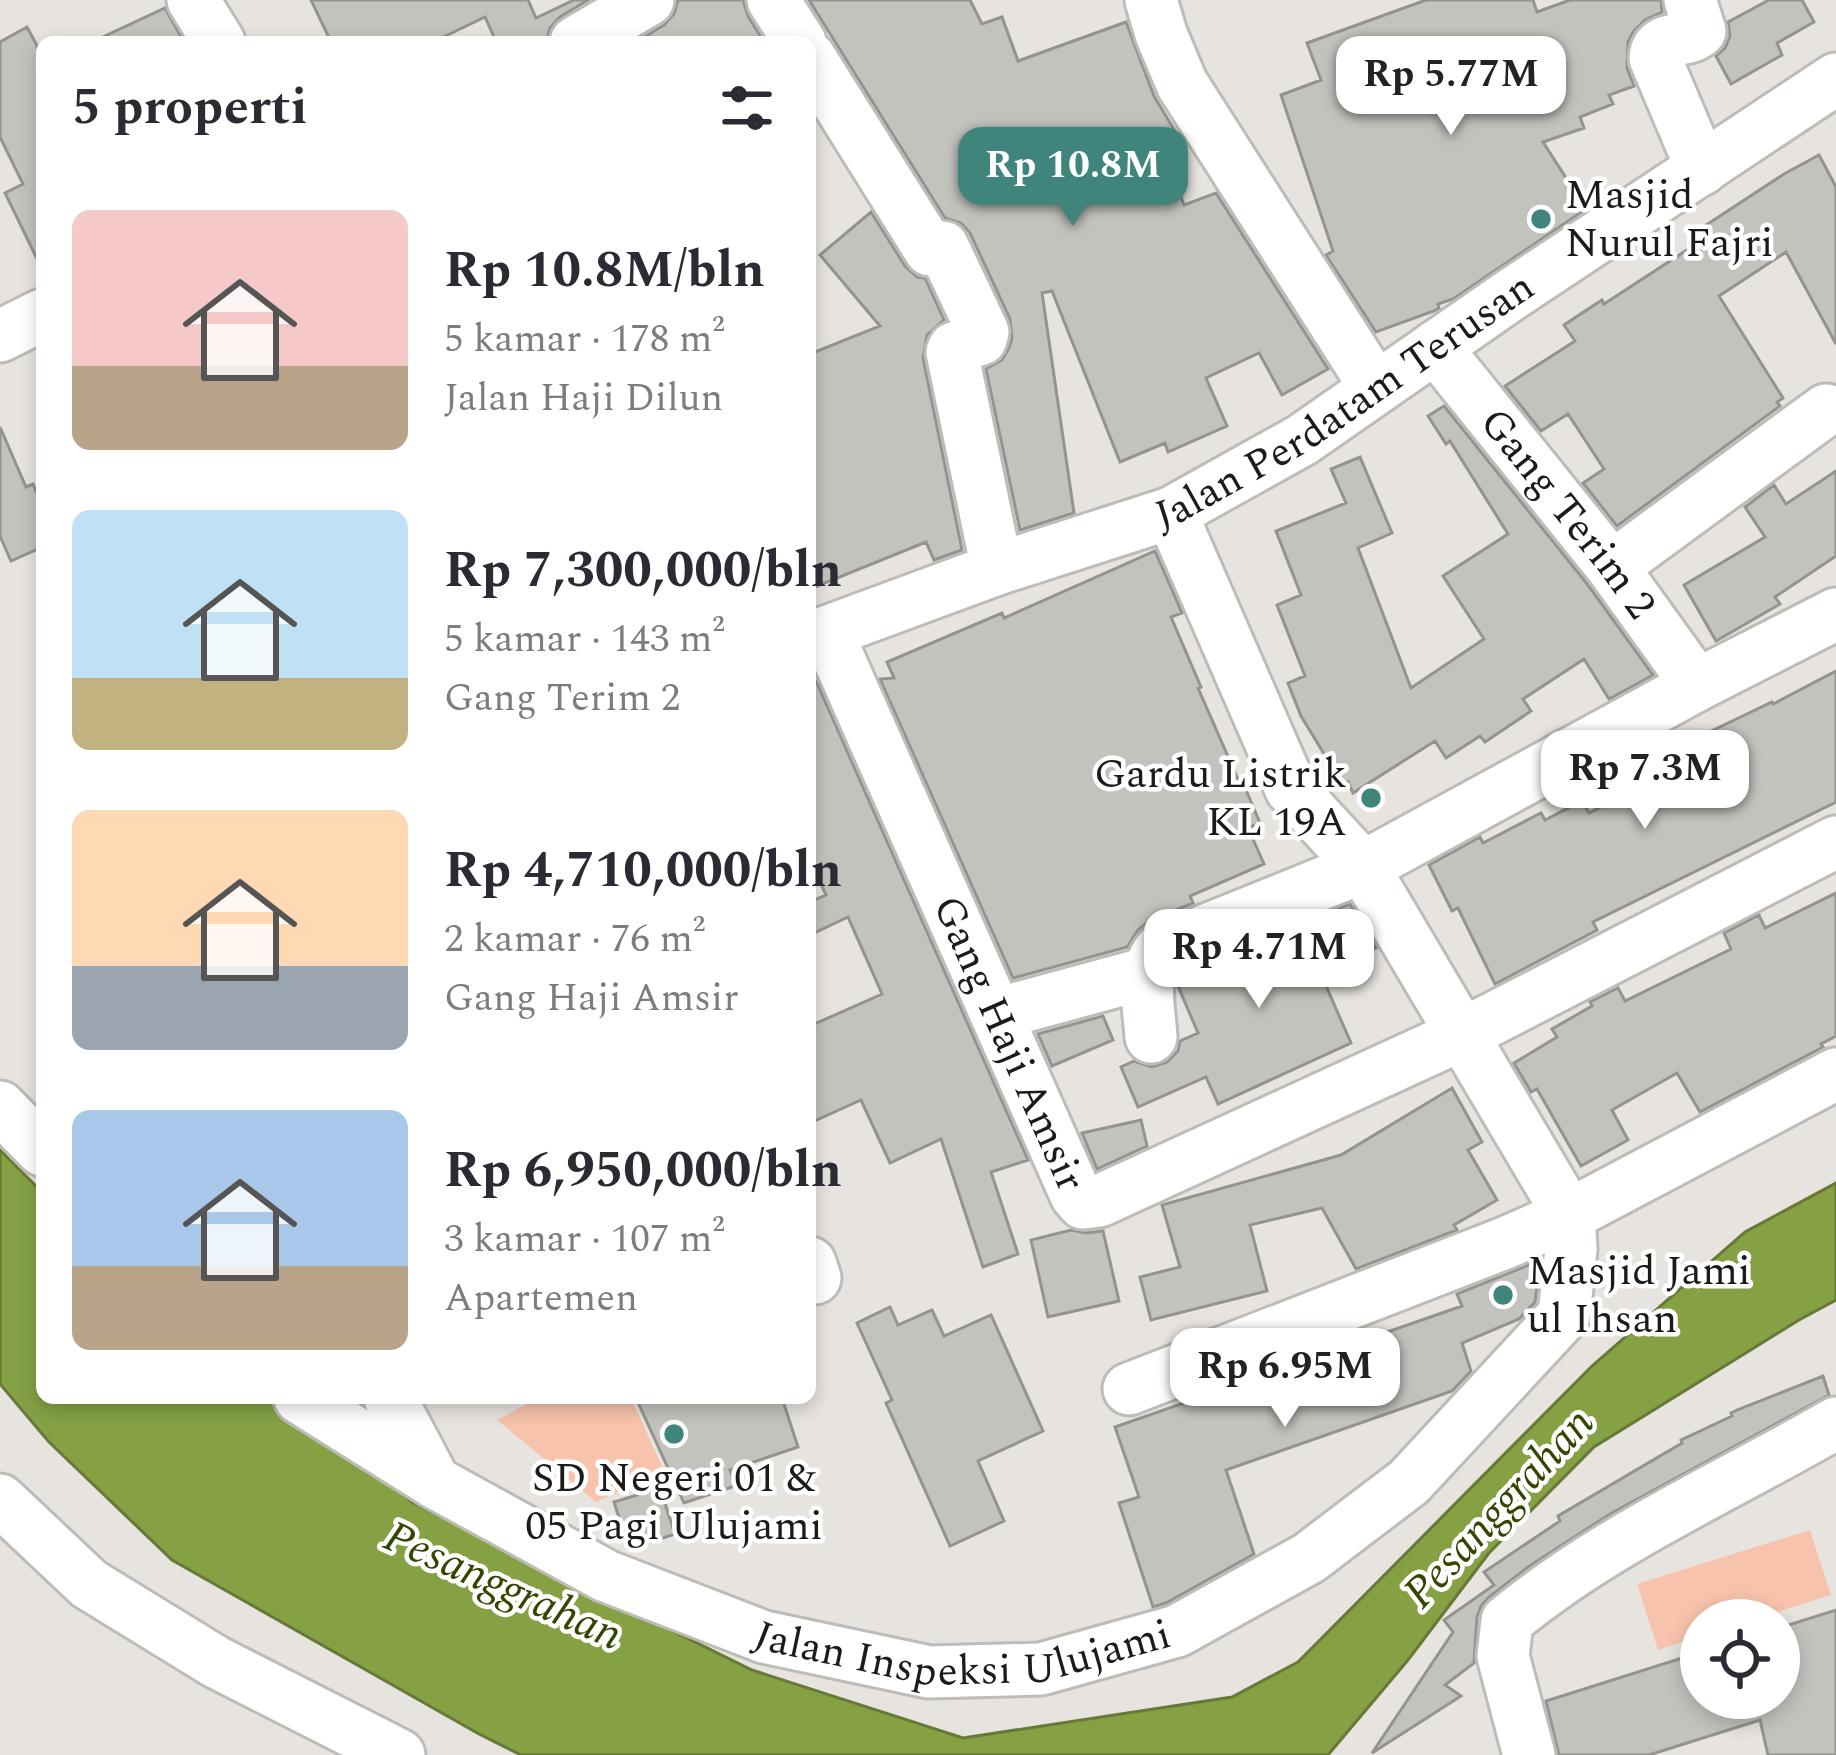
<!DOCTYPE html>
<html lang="id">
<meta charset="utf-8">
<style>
body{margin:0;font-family:Spectral,serif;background:#f7f7f7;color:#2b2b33;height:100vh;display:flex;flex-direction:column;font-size:45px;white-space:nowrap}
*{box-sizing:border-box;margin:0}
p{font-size:39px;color:#7c7c81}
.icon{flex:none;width:66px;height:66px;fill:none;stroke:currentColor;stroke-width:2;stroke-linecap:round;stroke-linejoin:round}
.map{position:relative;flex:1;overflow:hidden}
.panel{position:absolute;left:36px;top:36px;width:780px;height:1368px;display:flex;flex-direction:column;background:#fff;border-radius:18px;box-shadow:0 6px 18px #0003}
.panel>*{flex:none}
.buttons{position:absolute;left:1680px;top:1599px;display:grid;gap:24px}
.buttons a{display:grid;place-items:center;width:120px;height:120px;border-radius:50%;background:#fff;box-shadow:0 6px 18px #0003;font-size:60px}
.price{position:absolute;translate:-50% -102px;padding:0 27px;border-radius:24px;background:#fff;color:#222;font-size:39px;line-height:78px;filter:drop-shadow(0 3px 6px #0008)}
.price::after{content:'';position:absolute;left:50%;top:72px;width:36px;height:27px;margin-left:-18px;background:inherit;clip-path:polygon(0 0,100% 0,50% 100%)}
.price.selected{background:#40857b;color:#fff}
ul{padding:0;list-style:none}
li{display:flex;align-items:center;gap:36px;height:300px;padding:0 36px}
li span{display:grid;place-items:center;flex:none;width:336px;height:240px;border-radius:18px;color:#555}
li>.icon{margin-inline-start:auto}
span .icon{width:144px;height:144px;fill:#fffc;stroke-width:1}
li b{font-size:51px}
h2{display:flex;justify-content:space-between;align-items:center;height:144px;padding:0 36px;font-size:51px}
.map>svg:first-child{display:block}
.green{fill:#f7c3ac}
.water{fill:#85a144;stroke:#667937;stroke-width:3}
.building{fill:#c3c3be;stroke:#94938f;stroke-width:3}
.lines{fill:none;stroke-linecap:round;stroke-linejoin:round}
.minor-casing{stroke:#bebcb8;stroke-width:57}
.minor{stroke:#fff;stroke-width:51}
.poi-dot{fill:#40857b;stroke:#fff;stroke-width:4.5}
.labels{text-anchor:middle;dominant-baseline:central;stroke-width:9;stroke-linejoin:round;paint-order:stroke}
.poi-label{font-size:42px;fill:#1c1b1a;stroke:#fff;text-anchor:start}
.street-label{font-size:42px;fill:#1c1b1a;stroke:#fff}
.water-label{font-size:45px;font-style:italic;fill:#354600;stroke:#fff}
</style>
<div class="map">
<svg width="1836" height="1755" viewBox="0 0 1836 1755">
<rect width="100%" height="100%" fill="#e7e4e0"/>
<path class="green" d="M538,1398H631L664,1471L596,1502L497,1420Z
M1810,1530L1831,1595L1752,1620H1701V1636L1658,1650L1637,1584Z"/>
<path class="water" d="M0,1150L42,1192V1398H285L412,1502L752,1670L963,1738L1232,1697L1298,1662L1592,1366L1745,1232L1836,1183V1300L1799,1320L1594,1447L1489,1553L1408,1660L1328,1755H521L479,1734L172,1560L49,1442L0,1384Z"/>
<path class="building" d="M311,0H528L536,18L574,0H588L560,17L550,28L546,42H484L494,37L485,17L433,42H331Z
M678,0H743L748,16L764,42H636L664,25L674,14Z
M809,0H970L982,24L1002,17L1018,61L1126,22L1154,96L1182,143L1164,149L1184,205L1216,193L1328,369L1282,395L1259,353L1206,378L1227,426L1168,452L1165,443L1120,462L1052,291L1042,293L1074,513L1020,530L986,369L1002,360L1009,348L1012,339L1010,319L970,233L961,223L945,218Z
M1426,0H1533L1537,12L1570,0H1661L1662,12L1645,20L1633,32L1628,42L1627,68L1634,86L1609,95L1613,104L1580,117L1584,128L1543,142L1586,209L1453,299L1438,304L1439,308L1434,311L1376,332L1326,255L1333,251L1281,95L1321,80L1307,43Z
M1769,0H1802L1814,22L1777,43L1782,55L1731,84L1716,56L1725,48L1730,36L1728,22Z
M165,8L184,42H92Z
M27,27L42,55V269L5,193L23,184L0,137V42Z
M1819,155L1836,187V344L1786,252L1719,296L1783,398L1777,402L1780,406L1617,526L1583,483L1604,469L1568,414L1541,431L1505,386L1575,341L1564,325L1602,300L1604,304L1696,244L1691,235L1784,174Z
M871,212L905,266L917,277L925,278L944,320L927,335L923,358L962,550L934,560L926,542L810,589V354L880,326L820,255Z
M1444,406L1588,585L1653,675L1609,699L1584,659L1523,699L1531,711L1485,742L1480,736L1446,758L1435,741L1353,793L1348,782L1343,785L1301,716L1288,683L1305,676L1277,605L1301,595L1276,531L1346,503L1331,469L1360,457L1392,533L1358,548L1411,688L1484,639L1443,576L1508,534L1450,441L1446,444L1428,416Z
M0,427L26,487L33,484L42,505V547L11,561L0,536Z
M1836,471V556L1775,597L1780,604L1716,641L1684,585L1765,537L1745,507L1774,485L1786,504Z
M1155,551L1182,613L1171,617L1201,687L1198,688L1240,784L1243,783L1260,823L1248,828L1264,864L1190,896L1193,903L1150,921L1138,930L1127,947L1013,978L880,679L894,678L887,662L1002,613L1004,618Z
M1836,671V802L1593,922L1597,930L1495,984L1458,908L1452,911L1429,865L1480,837L1483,843L1541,813L1545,820L1582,801L1589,813L1644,785L1638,772L1682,749L1680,746L1772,702L1773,704Z
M810,681H816L1028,1160L991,1172L1018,1254L983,1267L941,1139L890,1163L861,1100L810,1123V1026L882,994L848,917L810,935V902L826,895L810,861Z
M1836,893V1036L1821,1044L1823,1047L1700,1112L1677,1073L1612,1110L1628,1140L1581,1166L1537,1089L1531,1092L1514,1063L1557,1037L1552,1029L1592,1006L1590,1002L1618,988L1625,1001L1731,949L1724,933L1759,915L1765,928Z
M1350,904L1376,948L1320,972L1351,1043L1218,1104L1206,1077L1138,1107L1121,1067L1134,1061L1152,1067L1167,1062L1178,1051L1180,1041L1198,1033L1178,986L1181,973Z
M1103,1016L1113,1040L1052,1066L1038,1034Z
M1452,1088L1482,1142L1468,1150L1497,1200L1454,1225L1457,1230L1356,1269L1322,1208L1250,1225L1267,1291L1151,1320L1140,1277L1180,1267L1162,1205L1341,1155Z
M1141,1120L1147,1146L1097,1169L1082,1133Z
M1071,1230L1086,1233L1103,1231L1119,1301L1048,1317L1031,1240Z
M1536,1262L1539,1270L1535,1302L1519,1319L1462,1343L1471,1371L1452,1391L1226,1470L1254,1554L1166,1603L1153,1607L1119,1503L1139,1497L1115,1427L1462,1306L1457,1294Z
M890,1307L898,1325L932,1310L944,1336L991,1315L1043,1431L978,1461L1004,1521L950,1546L886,1403L892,1400L857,1323Z
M1823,1376L1829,1395L1610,1514L1528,1567L1489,1597L1481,1606L1477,1617L1474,1663L1445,1685L1461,1696L1372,1753L1453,1632L1444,1620L1494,1585L1484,1572L1560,1521L1558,1516L1682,1443L1681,1440L1732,1416L1731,1413L1737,1410Z
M636,1398H782L798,1447L730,1470L735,1486L684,1503Z
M660,1488L675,1534L629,1549L614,1502Z
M1836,1610V1755H1768L1760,1720L1649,1755H1559L1546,1701L1701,1652V1698H1779V1628Z"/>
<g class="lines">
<defs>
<g id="minor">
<path d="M193,0L219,42"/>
<path d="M773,0L800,42"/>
<path d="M1151,0L1161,34L1182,84L1376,388"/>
<path d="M1690,0L1700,31C1684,45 1657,33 1655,58L1702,169"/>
<path d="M576,42L648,0"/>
<path d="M810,58L930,250L943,247L983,332L981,339L954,348L952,352L997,569"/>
<path d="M0,336L42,315"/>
<path id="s1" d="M1435,347L1612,567L1697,685"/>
<path d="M1612,567L1826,410"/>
<path id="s2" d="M827,632L1076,1195L1083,1203L1099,1201L1463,1034L1836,842"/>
<path id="s3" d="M810,638L997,569L1171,513L1302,440L1509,296L1836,79"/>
<path d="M996,1014L1147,973"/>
<path d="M1151,1037C1149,1006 1140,972 1162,948L1363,867L1697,685L1836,614"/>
<path d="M0,1107L42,1150"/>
<path d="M810,1263L815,1278"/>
<path d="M1129,1389L1505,1243L1569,1215L1836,1074"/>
<path id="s4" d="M300,1398L434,1482L606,1576L764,1637L929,1672L1041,1669L1177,1631L1309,1558L1409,1482L1564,1315L1571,1249L1569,1215L1363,867L1291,789L1171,513"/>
<path d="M390,1398L434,1481"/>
<path d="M0,1500L89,1584L216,1662L399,1755"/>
<path d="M1529,1755L1503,1656L1507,1621C1606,1539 1726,1487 1836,1423"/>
</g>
</defs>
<use href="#minor" class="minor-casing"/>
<use href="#minor" class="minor"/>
</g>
<g class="poi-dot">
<circle cx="1541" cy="219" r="12"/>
<circle cx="1371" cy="798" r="12"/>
<circle cx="1503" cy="1295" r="12"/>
<circle cx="674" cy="1434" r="12"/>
</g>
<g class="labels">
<g class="poi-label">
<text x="1565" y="195">Masjid<tspan x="1565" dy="48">Nurul Fajri</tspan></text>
<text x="1347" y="774" text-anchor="end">Gardu Listrik<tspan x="1347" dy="48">KL 19A</tspan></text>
<text x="1527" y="1271">Masjid Jami<tspan x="1527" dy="48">ul Ihsan</tspan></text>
<text x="674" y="1478" text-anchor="middle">SD Negeri 01 &amp;<tspan x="674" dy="48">05 Pagi Ulujami</tspan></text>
</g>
<g class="street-label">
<text stroke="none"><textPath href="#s3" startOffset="588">Jalan Perdatam Terusan</textPath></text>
<text stroke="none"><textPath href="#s1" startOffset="213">Gang Terim 2</textPath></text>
<text stroke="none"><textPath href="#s2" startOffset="450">Gang Haji Amsir</textPath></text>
<text stroke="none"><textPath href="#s4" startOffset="726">Jalan Inspeksi Ulujami</textPath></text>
</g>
<g class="water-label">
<text transform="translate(1499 1508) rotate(-47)">Pesanggrahan</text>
<text transform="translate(503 1586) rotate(24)">Pesanggrahan</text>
</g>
</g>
</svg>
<div class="buttons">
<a><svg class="icon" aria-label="locate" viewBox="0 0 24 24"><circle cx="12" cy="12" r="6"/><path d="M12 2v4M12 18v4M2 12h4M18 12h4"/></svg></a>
</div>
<b class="price" style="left:1451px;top:138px">Rp 5.77M</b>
<b class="price selected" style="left:1073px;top:229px">Rp 10.8M</b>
<b class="price" style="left:1645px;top:832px">Rp 7.3M</b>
<b class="price" style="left:1259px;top:1011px">Rp 4.71M</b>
<b class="price" style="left:1285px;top:1430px">Rp 6.95M</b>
<section class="panel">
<h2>5 properti<svg class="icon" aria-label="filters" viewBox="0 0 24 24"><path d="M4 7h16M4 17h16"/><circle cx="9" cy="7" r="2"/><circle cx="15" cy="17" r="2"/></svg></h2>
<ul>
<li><span style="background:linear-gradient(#f6c9c9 65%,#b9a48a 0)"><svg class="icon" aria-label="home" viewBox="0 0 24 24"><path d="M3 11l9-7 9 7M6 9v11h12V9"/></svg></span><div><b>Rp 10.8M/bln</b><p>5 kamar · 178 m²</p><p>Jalan Haji Dilun</p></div></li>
<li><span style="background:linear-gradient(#bfe0f5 70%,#c2b280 0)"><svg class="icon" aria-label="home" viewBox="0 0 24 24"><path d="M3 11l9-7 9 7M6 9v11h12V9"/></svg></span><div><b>Rp 7,300,000/bln</b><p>5 kamar · 143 m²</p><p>Gang Terim 2</p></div></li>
<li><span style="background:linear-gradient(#ffd9b3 65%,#9aa5b1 0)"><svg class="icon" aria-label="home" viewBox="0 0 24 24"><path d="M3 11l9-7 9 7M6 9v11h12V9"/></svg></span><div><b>Rp 4,710,000/bln</b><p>2 kamar · 76 m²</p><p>Gang Haji Amsir</p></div></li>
<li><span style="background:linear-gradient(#a9c7e8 65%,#b9a48a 0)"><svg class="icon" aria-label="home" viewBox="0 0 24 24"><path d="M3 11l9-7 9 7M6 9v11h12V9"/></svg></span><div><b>Rp 6,950,000/bln</b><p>3 kamar · 107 m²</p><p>Apartemen</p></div></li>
</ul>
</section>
</div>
